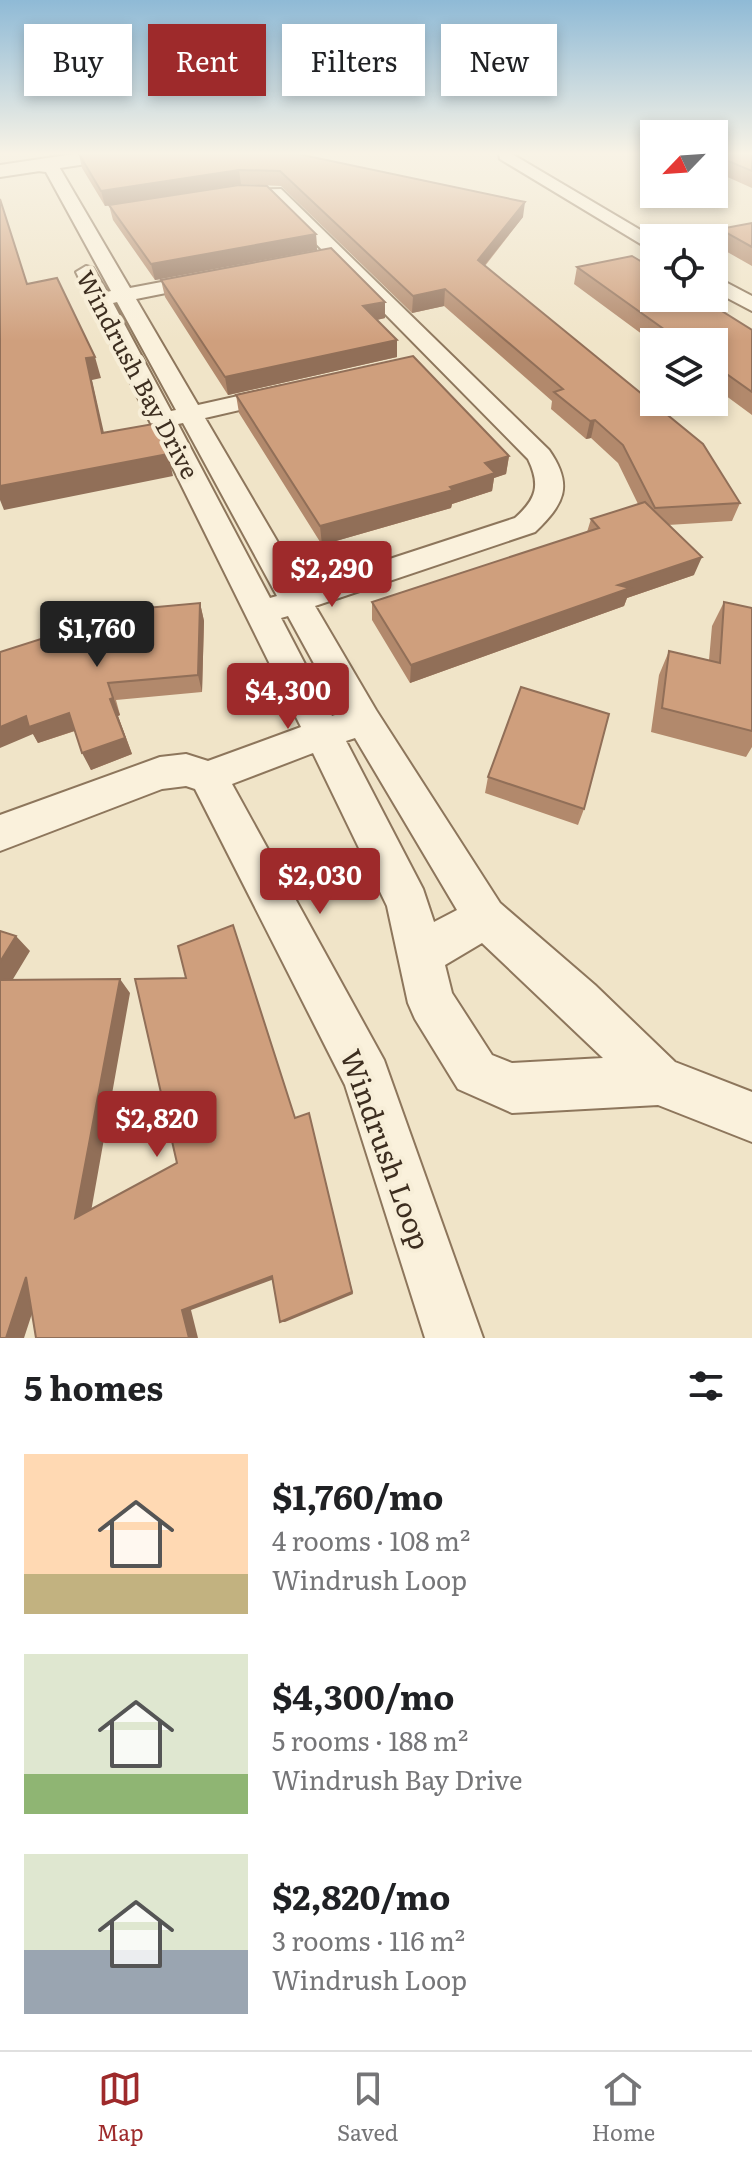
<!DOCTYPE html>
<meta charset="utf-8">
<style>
body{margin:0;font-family:Literata,serif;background:#f6f6f6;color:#202124;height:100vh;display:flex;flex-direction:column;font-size:30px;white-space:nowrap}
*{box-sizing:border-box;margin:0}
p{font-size:26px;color:#757577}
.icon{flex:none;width:44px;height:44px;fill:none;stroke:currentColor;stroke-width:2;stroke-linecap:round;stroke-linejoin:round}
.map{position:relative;height:1338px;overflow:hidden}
.sheet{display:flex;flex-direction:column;background:#fff;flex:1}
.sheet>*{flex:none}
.banner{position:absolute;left:24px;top:24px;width:704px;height:72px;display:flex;gap:16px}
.needle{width:52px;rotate:245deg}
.buttons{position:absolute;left:640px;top:120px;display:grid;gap:16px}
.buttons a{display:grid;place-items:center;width:88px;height:88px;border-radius:0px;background:#fff;box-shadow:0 4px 12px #0003;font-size:40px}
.price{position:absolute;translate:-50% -68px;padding:0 18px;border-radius:8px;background:#9e2a2b;color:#fff;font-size:26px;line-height:52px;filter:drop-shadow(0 2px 4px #0008)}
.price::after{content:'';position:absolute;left:50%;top:48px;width:24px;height:18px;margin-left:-12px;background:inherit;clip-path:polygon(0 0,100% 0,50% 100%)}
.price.selected{background:#222;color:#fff}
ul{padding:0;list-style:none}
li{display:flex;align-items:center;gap:24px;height:200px;padding:0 24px}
li span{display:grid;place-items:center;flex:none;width:224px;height:160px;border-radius:0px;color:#555}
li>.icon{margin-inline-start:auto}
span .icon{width:96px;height:96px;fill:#fffc;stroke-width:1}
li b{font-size:34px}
h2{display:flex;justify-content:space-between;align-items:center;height:96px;padding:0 24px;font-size:34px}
.pill{padding:0 28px;border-radius:0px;background:#fff;box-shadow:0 4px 12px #0003;font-size:28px;line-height:72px}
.pill.selected{background:#9e2a2b;color:#fff}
.menu{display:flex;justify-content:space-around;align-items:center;height:112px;border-top:2px solid #e0e0e0;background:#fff;font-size:22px;color:#757577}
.menu a{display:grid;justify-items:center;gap:4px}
.menu .selected{color:#9e2a2b}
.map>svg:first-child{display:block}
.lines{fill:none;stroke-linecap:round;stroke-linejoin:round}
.minor-casing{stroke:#8d765c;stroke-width:4}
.tertiary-casing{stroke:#8d765c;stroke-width:4}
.minor{fill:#faf1dc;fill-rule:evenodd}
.tertiary{fill:#faf1dc;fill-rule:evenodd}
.wall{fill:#b2896c}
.shaded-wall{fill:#916f58}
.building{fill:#cf9f7d;stroke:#916f58;stroke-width:2}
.labels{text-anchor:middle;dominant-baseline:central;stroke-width:8;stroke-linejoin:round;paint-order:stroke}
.street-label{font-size:24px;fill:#3d2e20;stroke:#f7eed8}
.near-street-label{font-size:28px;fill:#3d2e20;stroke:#f7eed8}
</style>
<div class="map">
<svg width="752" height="1338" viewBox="0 0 752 1338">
<rect width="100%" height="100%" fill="#f0e4c8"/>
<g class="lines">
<defs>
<path id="minor" d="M499,154H512L654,238V252L500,159Z
M28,161L58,165L130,288L209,273L216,275L219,279L216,283L136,299L198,405L283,386L291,388L295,393L291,398L205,418L304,587L515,518C536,499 541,486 528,459L271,198L229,199L223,198L221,194L223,190L281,189L549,450C574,486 564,504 535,532L315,606L376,710L500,903L595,985L675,1062L752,1092V1142L658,1105L512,1113L458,1089L415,1019L408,1003L387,906L313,753L232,784L384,1060L483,1338H425L345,1085L195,789L186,786L162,789L0,851V815L160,757L186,754L208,761L301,727L76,272L86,266L93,268L107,292L111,291L46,172L22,169L20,166ZM117,302L176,410L171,411L113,303ZM183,423L277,596L270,598L178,424ZM288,616L341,713L332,716L281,618ZM355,738L457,910L434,922L423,889L346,741ZM482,943L603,1058L512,1063L492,1055L452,993L445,965Z
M714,276L752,296V311L714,291Z"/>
<path id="tertiary" d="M74,154H123L113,160L0,177V165Z"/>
</defs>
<use href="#minor" class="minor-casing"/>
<use href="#tertiary" class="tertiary-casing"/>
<use href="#minor" class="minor"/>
<use href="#tertiary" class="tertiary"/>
</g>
<path class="wall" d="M79,154H298L523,217L485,266L740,503L732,521L668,525L694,575L627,598L624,606L410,683L372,620V602L587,532L591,519L638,504L618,463L591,438L586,439L551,409L552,401L444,306L412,313L281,186L241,184L105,206L82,168Z
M714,154H752V188L714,171Z
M109,205L316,234L317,250L155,280L113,220Z
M752,223V266L715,245L720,229Z
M577,267L752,330V415L714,387V342L654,343L574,284Z
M161,280L385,318L377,320L397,340V357L228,395L165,297Z
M236,395L509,456L506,474L494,478L492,491L452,504L451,508L322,545L239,413Z
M724,602L752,608V747L746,757L651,732L659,675L669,651L709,660L712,626Z
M200,603L204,621L202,692L116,700L120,715L118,716L132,754L91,770L75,731L38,743L33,734Z
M488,777L584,809L578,825L485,793Z"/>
<path class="shaded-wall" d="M239,170L241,184L105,206L101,191Z
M525,202L523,217L476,276L478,260Z
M316,234L317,250L155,280L151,264Z
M445,289L444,306L412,313L413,296Z
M385,302V318L363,323V306Z
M397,340V357L228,395L225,377Z
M95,357L101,378L92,380L109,455L102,433L86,358Z
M595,420L591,438L586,439L590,421Z
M168,454L173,476L4,510L0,500V486Z
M509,456L506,474L494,478L492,491L452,504L451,508L322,545L320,526L450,487L485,463Z
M702,557L694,575L627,598L624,606L410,683L411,665L618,585Z
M200,603L204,621L202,692L198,675Z
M108,683L120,715L118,716L132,754L91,770L82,753L110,699Z
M69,713L77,730L38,743L33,734L0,748V727L26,716Z
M16,936L30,951L4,994L0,990V962Z
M120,979L130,993L89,1223L75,1218Z
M309,1113L353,1294L285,1322H280Z
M272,1276L277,1278L191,1310L198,1338H189L182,1310Z
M26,1277L43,1280L24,1338H6Z"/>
<path class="building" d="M79,154H298L525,202L478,260L703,444L740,503L655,508L623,445L595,420L590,421L554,392L563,389L445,289L413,296L280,171L239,170L101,191Z
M714,154H752V171L714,155Z
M239,185L267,186L316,234L151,264L109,205Z
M0,199L27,284L57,278L95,357L86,358L102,433L153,424L168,454L0,486Z
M752,223V247L720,229Z
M331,248L385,302L363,306L397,340L225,377L161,280Z
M632,256L654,269V298H701L752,330V392L714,365V342H682L577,267Z
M413,356L509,456L485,463L495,473L450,487L453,490L320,526L236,395Z
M645,502L702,557L618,585L630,588L411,665L372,602L599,528L591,519Z
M724,602L752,608V731L662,708L669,651L720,663Z
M200,603L198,675L108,683L113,698L110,699L125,738L82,753L69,713L29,727L26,716L0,727V652L135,609Z
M521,687L609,714L584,809L488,777Z
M233,925L295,1118L309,1113L352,1292L280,1322L272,1276L182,1310L189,1338H36L26,1277L6,1338H0V980L120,979L75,1218L177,1163L135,979L186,978L178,946Z
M0,931L16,936L0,962Z"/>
<linearGradient id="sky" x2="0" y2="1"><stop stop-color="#8fbad6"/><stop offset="0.45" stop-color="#f8f3e6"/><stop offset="1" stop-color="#f8f3e6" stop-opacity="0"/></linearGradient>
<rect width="752" height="341" fill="url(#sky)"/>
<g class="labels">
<g class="street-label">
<text transform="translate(139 374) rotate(62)">Windrush Bay Drive</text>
</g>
<g class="near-street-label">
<text transform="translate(387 1149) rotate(70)">Windrush Loop</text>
</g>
</g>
</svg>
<div class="buttons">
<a><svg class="needle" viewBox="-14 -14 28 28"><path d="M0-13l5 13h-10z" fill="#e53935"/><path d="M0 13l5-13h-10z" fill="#757577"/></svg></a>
<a><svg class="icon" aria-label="locate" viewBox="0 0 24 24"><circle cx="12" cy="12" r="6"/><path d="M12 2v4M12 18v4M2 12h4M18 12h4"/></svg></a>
<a><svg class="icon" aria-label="layers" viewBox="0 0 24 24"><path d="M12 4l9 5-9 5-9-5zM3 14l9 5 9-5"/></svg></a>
</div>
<b class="price" style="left:332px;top:609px">$2,290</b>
<b class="price selected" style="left:97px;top:669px">$1,760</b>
<b class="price" style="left:288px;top:731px">$4,300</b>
<b class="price" style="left:320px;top:916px">$2,030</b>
<b class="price" style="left:157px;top:1159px">$2,820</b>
<div class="banner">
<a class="pill">Buy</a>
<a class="pill selected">Rent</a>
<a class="pill">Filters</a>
<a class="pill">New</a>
</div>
</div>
<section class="sheet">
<h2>5 homes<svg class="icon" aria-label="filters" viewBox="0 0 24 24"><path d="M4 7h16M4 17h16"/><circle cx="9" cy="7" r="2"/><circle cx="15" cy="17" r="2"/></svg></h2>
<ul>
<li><span style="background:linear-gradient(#ffd9b3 75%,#c2b280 0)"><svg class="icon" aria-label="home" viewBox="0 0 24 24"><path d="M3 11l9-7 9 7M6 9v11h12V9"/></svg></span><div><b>$1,760/mo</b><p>4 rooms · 108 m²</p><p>Windrush Loop</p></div></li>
<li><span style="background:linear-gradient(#dfe7d0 75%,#8fb573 0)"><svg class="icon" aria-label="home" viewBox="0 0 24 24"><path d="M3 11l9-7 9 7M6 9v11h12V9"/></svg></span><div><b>$4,300/mo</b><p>5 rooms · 188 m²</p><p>Windrush Bay Drive</p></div></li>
<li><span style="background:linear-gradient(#dfe7d0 60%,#9aa5b1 0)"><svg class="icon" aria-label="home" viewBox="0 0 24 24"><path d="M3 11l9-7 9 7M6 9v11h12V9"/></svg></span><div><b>$2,820/mo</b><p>3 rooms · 116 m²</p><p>Windrush Loop</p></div></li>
</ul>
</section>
<nav class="menu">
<a class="selected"><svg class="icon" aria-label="map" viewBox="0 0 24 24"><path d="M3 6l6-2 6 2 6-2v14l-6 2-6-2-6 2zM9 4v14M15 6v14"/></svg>Map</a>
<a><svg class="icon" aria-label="saved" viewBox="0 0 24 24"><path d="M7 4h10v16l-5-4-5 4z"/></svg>Saved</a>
<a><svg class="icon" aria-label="home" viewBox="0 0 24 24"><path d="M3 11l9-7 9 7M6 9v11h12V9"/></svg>Home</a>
</nav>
